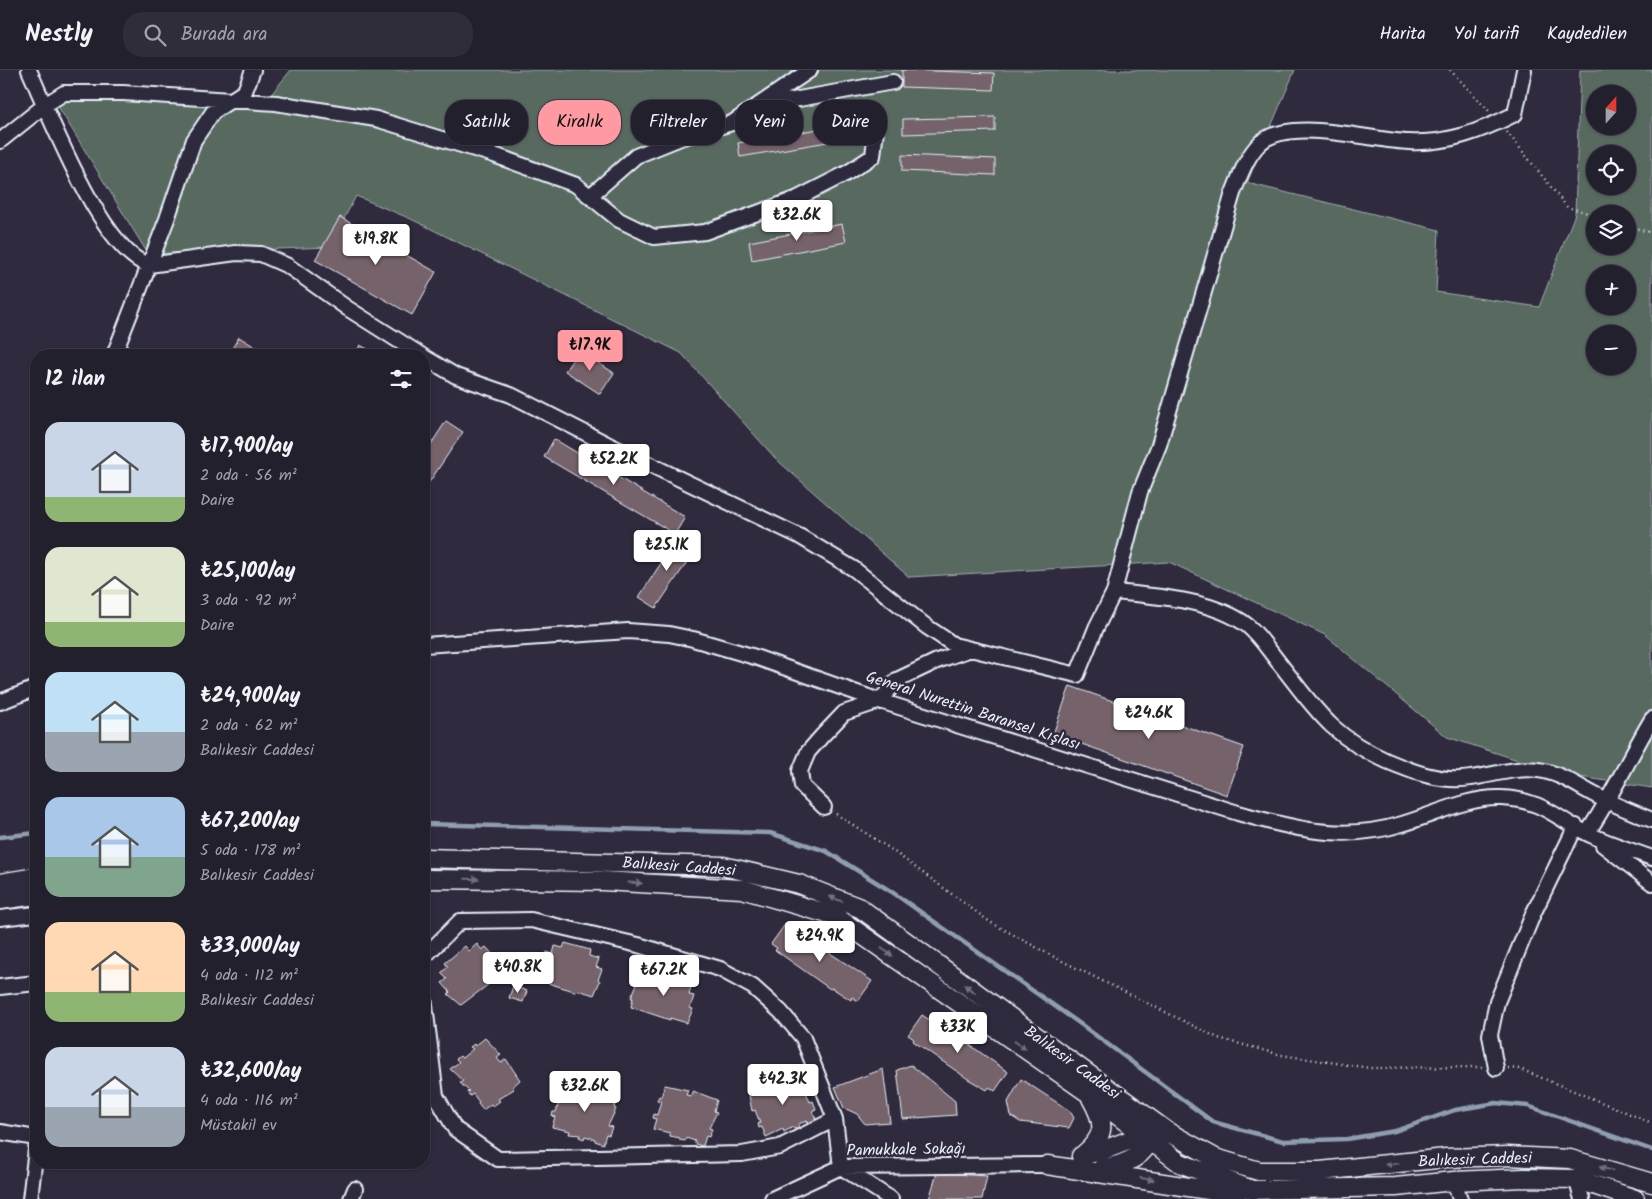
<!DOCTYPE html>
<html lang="tr">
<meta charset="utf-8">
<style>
body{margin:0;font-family:Kalam,sans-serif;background:#2f2d3a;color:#f1f3f6;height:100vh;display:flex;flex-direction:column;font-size:19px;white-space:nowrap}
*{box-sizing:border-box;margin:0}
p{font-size:16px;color:#a3a3aa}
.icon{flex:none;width:28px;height:28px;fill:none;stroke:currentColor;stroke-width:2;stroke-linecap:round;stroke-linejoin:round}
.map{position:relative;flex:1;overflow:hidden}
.side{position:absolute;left:30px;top:279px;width:400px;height:820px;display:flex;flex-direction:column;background:#23202e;border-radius:20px;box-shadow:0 1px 4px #0004,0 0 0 1px #403e4a}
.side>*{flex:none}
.banner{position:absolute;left:445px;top:30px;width:475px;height:45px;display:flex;gap:10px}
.needle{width:32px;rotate:21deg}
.buttons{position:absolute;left:1586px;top:15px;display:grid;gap:10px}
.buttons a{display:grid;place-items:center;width:50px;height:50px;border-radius:50%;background:#23202e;box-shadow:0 1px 4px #0004,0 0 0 1px #403e4a;font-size:25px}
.price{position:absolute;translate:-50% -42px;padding:0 11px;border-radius:5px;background:#fff;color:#222;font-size:16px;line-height:32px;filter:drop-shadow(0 1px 2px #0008)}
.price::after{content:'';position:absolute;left:50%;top:30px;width:15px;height:11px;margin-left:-8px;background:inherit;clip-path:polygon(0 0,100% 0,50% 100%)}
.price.current{background:#ff9aa2;color:#111}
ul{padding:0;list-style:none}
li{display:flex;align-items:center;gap:15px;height:125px;padding:0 15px}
li span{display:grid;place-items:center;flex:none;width:140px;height:100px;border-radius:15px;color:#555}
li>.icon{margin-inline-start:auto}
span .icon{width:60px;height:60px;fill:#fffc;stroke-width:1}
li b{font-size:21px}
h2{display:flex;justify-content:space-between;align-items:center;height:60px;padding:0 15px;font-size:21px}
.pill{padding:0 18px;border-radius:20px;background:#23202e;box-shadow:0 1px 4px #0004,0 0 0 1px #403e4a;font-size:18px;line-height:45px}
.pill.current{background:#ff9aa2;color:#111}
header{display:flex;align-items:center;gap:30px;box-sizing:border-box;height:70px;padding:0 25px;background:#23202e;border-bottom:1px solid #403e4a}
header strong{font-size:24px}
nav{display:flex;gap:28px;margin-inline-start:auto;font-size:18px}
.search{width:350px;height:45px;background:#2f2d3a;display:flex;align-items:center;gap:12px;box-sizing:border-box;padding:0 18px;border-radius:20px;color:#a3a3aa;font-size:19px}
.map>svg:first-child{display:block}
.green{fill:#586961;stroke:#a0adac;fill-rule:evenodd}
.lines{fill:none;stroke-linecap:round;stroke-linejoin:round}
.stream{stroke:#8f9eb0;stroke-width:4.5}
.building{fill:#76626b;stroke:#e8f1f8}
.minor-casing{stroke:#e8f1f8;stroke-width:18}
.major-casing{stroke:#e8f1f8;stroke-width:21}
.path{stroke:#e8f1f8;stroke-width:2.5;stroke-dasharray:1 4;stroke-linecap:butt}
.minor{stroke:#2f2a3d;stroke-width:14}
.major{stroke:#2f2a3d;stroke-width:18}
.oneway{fill:#70707e}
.labels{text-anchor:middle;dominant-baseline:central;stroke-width:5;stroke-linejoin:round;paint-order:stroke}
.street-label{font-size:16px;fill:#e8f1f8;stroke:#2f2a3d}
</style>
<header>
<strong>Nestly</strong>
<div class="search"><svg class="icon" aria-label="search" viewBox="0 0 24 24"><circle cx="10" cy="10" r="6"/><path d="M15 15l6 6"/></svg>Burada ara</div>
<nav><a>Harita</a><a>Yol tarifi</a><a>Kaydedilen</a></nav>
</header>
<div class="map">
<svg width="1652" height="1129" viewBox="0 0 1652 1129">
<rect width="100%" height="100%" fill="#2f2a3d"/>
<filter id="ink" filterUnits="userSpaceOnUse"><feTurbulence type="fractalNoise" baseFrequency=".02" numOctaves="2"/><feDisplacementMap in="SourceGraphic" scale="10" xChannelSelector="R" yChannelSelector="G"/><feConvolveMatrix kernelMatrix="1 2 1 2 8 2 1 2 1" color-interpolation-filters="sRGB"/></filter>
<g filter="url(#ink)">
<path class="green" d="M291,0H1295L1247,113L1439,160L1436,222L1539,237L1575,144L1580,0H1652V718L1561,704L1447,667L1325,565L1169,492L909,507L776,389L681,283L411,149L356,126L329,177L148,184L51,25L265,32ZM1595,24H1628V56H1595ZM1595,84H1628V116H1595ZM1595,144H1628V176H1595ZM1595,204H1628V236H1595ZM1595,264H1628V296H1595Z"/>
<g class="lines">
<path class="stream" d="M424,754L770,763L826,781L892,822L1079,953L1213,1052L1283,1071L1347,1069L1395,1061L1455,1040L1496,1033L1528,1036L1652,1080
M0,767L36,763"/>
</g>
<path class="building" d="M902,0L994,3L993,20L902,17Z
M995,47V61L903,64V49Z
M830,57L833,71L740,87L738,73Z
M902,85L995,89V105L902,101Z
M340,147L436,202L412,245L315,190Z
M842,154L846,172L752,190L749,172Z
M239,267L268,285H228Z
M360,275L379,285H355Z
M579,280L614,303L600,324L565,301Z
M446,351L463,362L424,420V385Z
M554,369L685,447L675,464L544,387Z
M678,467L696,479L656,538L639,527Z
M1070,616L1244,677L1227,725L1053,664Z
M786,853L826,877L824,879L872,911L858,931L852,927L851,930L832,918L830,919L775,880L777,878L771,874Z
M565,873L590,880L589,886L599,889L596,897L602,899L598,910L600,911L594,925L578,920L577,922L538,910L541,893H543L547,882L553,884L555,876L563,878Z
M477,874L482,880L486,877L494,886L496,885L504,898L491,909L493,911L461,935L448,924L450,922L442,913L447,909L441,903L448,897L445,893L465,876L469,881Z
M657,900L683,908L681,914L691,917L689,925L694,926L690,938L693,939L687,953L670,948V950L631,937L633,928H631L639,909L645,911L647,903L656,906Z
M513,916L527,921L523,932L509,928Z
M922,945L949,963L950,961L1008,1002L995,1021L989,1017L987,1020L968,1009L913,971L914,969L908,965Z
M485,968L501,985L497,988L501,993L506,989L520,1010L512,1017L514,1019L498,1029L500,1031L493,1036L491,1034L483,1040L478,1034L479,1032L473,1024L470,1026L467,1022L469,1021L460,1013L463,1011L450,999L459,992L456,989L460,986L462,988L473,979L470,977L474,974L475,976Z
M911,995L955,1031L956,1045L903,1049L897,1000Z
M883,999L890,1052L865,1054L857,1044L844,1038L835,1017Z
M800,1005L804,1015L807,1014L809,1021L806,1022L810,1032L813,1031L816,1039L813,1040L816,1050L809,1053L807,1051L798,1054L799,1057L794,1059L793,1057L784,1062L783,1059L766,1067L762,1057L759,1058L758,1054L760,1053L755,1040L752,1041L749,1025L770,1014L772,1019L777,1017L775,1012Z
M1021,1009L1070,1041L1074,1048L1069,1058L1020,1052L1011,1046L1008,1032Z
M564,1013L581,1018L582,1016L587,1018L586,1023L591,1024L593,1018L617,1028L614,1038L616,1039L608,1056L612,1057L609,1065L606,1064L603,1074L595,1071V1069L585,1066L584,1069L579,1067L580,1065L569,1064L570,1061L552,1057L555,1047L552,1046L553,1042H556L560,1029L557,1028L558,1024L561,1025Z
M665,1015L688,1020L686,1025L692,1026L693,1021L717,1030L714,1041L717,1042L709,1058L712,1059L709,1067L706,1066L703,1076L695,1074V1071L686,1068L685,1071L680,1070V1068L670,1066V1063L653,1059L656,1049L653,1048L654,1044L657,1045L661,1031L657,1030L659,1026L661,1027Z
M937,1103L987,1106L982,1129H929Z"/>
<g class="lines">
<defs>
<path id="minor" d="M29,0C49,44 102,182 149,195L236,183L261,184L288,196L347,238L421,285
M760,36L893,12
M0,71L45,35L64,23H123L276,33L376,49L494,85L576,115L619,150L654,167L705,162L796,129L847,103L873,86L877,51
M590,126L636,86L683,67L732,53L810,0
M114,285L167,149L194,70L213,42L245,21L253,0
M424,287L456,306L511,325L607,374L799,466L854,499L927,557L954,575L1077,605L1096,558L1114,522L1140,422L1159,375L1233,123C1240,106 1246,87 1260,73C1290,46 1371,71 1409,72C1448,74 1481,61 1515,44L1524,0
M1114,522C1156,526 1215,530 1248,556C1260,566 1270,582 1280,594C1316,640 1331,666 1387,691C1413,702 1442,713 1471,708C1493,705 1516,697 1538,700C1558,702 1576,715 1593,724C1612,734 1632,742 1652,750
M424,575L628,561L669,564L693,569L755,587L880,631L1238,743C1295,759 1343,772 1402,754C1434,745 1467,727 1501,728C1548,730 1558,752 1595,767C1613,775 1633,781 1652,788
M0,632L36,618
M824,737L802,716L800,701L808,682L822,666L844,643L880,631L897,610L937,591L971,579
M1587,763C1612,727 1629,687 1652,649
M1603,775L1652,813
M0,848L36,844
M424,887L460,851L531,850L638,875L720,899L753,917L781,942L803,968L835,1049L841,1097L891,1129
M0,917L36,913
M424,927L436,1026L455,1059L498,1089L742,1084L780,1077L835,1049
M1496,998L1490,965L1497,932L1534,842L1576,756
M0,1062L36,1068
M1576,1109L1582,1129
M1454,1111L1460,1129
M30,1129L36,1079
M351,1129L355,1119
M772,1129L841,1097L1047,1095"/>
<path id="major" d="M424,788L723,796L799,814L860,838L1168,1062L1215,1088L1259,1101H1320L1446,1088L1508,1086L1570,1089L1652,1113
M424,809L603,811L742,819L835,846L1088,1023L1180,1093L1252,1120L1396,1117L1454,1111L1524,1108L1576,1109L1635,1129
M0,813L36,807
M0,830L36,825
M1083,1085C1107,1065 1105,1053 1091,1028
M1081,1086L1104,1080L1151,1062
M1047,1095L1208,1120H1240
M1101,1099C1125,1095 1147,1087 1153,1061"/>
</defs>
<use href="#minor" class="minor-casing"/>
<use href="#major" class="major-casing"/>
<path class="path" d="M1450,0L1490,42
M1507,62L1567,137L1595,145
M1628,156L1652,163
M836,744L889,778L990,852L1054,887L1218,968L1281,985L1370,998L1482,997
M1508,998L1520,999L1652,1053"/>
<use href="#minor" class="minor"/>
<use href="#major" class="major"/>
</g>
<defs><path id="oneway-solid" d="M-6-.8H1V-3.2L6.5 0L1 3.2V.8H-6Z" transform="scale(1.25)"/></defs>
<g class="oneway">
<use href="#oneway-solid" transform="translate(472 809) rotate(1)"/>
<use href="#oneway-solid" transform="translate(635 813) rotate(3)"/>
<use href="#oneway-solid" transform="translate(836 829) rotate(-158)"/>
<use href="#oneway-solid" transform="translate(887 882) rotate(35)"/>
<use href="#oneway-solid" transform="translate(970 919) rotate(-144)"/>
<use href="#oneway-solid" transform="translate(1020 975) rotate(35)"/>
<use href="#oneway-solid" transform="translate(1392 1094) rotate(174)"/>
<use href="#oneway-solid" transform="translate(1606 1099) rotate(-164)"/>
<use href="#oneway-solid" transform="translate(1147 1109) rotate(9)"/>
</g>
</g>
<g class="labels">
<g class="street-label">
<text transform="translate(973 641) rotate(18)">General Nurettin Baransel Kışlası</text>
<text transform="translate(679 797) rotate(4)">Balıkesir Caddesi</text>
<text transform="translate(1072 993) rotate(36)">Balıkesir Caddesi</text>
<text transform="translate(906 1080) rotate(-1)">Pamukkale Sokağı</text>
<text transform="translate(1475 1090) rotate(-2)">Balıkesir Caddesi</text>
</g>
</g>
</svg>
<div class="buttons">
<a><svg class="needle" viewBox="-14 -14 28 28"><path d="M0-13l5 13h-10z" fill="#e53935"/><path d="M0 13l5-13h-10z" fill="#a3a3aa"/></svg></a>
<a><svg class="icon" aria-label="locate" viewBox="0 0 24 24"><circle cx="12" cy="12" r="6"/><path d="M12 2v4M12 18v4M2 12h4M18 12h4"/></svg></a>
<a><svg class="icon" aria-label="layers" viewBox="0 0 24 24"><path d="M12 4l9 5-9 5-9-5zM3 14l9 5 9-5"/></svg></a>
<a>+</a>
<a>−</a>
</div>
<b class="price" style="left:797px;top:172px">₺32.6K</b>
<b class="price" style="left:376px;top:196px">₺19.8K</b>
<b class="price current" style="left:590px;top:302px">₺17.9K</b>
<b class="price" style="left:614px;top:416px">₺52.2K</b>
<b class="price" style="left:667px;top:502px">₺25.1K</b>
<b class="price" style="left:1149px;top:670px">₺24.6K</b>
<b class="price" style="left:820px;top:893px">₺24.9K</b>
<b class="price" style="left:518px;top:924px">₺40.8K</b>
<b class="price" style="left:664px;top:927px">₺67.2K</b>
<b class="price" style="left:958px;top:984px">₺33K</b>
<b class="price" style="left:783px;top:1036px">₺42.3K</b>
<b class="price" style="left:585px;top:1043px">₺32.6K</b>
<div class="banner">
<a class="pill">Satılık</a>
<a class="pill current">Kiralık</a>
<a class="pill">Filtreler</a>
<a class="pill">Yeni</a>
<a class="pill">Daire</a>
</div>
<section class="side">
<h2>12 ilan<svg class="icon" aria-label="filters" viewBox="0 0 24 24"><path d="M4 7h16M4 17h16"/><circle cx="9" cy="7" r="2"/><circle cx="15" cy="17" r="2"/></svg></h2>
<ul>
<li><span style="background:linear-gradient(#c9d6e8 75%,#8fb573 0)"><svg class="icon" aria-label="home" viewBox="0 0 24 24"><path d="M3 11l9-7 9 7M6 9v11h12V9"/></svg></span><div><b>₺17,900/ay</b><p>2 oda · 56 m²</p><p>Daire</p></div></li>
<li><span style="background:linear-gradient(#dfe7d0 75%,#8fb573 0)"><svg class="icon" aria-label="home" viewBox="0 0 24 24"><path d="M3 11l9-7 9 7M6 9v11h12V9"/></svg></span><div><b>₺25,100/ay</b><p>3 oda · 92 m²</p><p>Daire</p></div></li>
<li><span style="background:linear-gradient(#bfe0f5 60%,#9aa5b1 0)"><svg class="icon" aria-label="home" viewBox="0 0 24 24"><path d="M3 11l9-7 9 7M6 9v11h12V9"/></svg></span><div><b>₺24,900/ay</b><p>2 oda · 62 m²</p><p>Balıkesir Caddesi</p></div></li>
<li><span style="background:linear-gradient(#a9c7e8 60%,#7fa58c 0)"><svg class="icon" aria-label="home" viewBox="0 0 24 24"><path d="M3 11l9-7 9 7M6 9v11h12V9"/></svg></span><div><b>₺67,200/ay</b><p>5 oda · 178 m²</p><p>Balıkesir Caddesi</p></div></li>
<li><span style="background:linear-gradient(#ffd9b3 70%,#8fb573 0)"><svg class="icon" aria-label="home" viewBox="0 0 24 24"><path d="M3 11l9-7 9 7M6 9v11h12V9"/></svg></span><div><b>₺33,000/ay</b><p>4 oda · 112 m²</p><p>Balıkesir Caddesi</p></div></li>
<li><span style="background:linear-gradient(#c9d6e8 60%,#9aa5b1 0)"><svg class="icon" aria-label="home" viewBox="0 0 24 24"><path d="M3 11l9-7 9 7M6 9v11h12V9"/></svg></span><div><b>₺32,600/ay</b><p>4 oda · 116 m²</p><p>Müstakil ev</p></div></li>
</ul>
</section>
</div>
